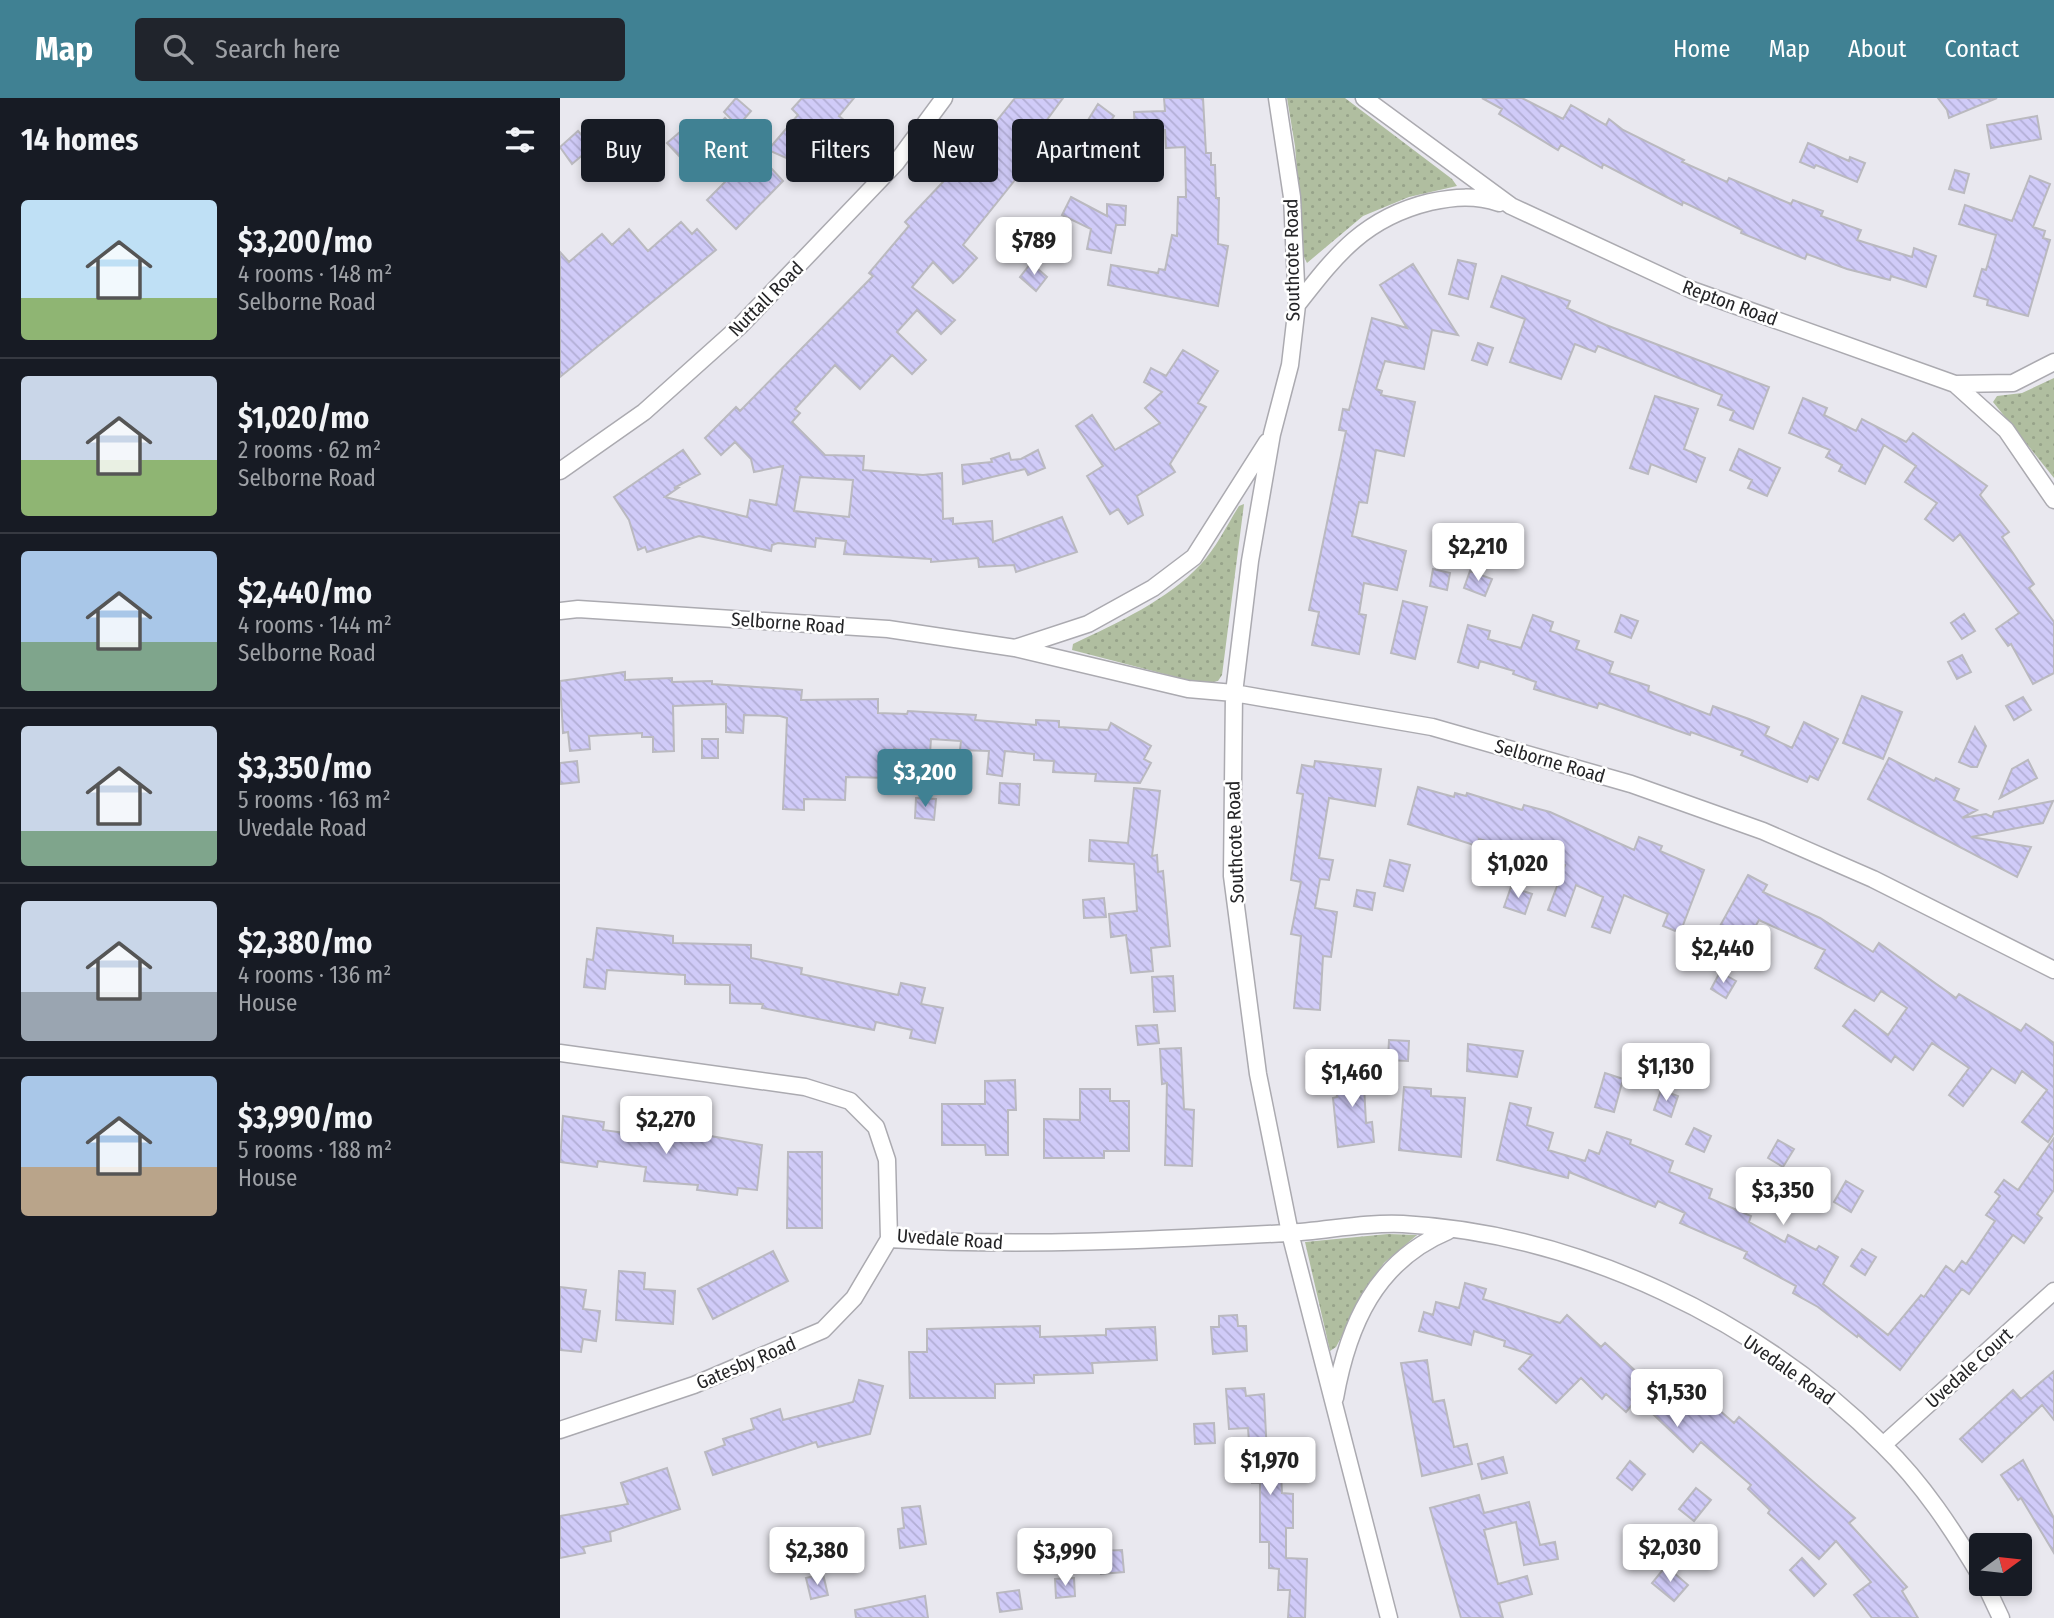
<!DOCTYPE html>
<meta charset="utf-8">
<style>
body{margin:0;font-family:"Fira Sans Condensed",sans-serif;background:#20242c;color:#f1f3f6;height:100vh;display:flex;flex-direction:column;font-size:26px;white-space:nowrap}
*{box-sizing:border-box;margin:0}
p{font-size:23px;color:#9ea1a6}
.icon{flex:none;width:38px;height:38px;fill:none;stroke:currentColor;stroke-width:2;stroke-linecap:round;stroke-linejoin:round}
.map{position:relative;flex:1;overflow:hidden}
.side{display:flex;flex-direction:column;background:#171b24;width:560px}
.side>*{flex:none}
.top-card{position:absolute;left:21px;top:21px;width:665px;height:63px;display:flex;gap:14px}
.needle{width:46px;rotate:75deg}
.controls{position:absolute;left:1409px;top:1435px;display:grid;gap:14px}
.controls a{display:grid;place-items:center;width:63px;height:63px;border-radius:7px;background:#171b24;box-shadow:0 4px 10px #0003;font-size:35px}
.price{position:absolute;translate:-50% -60px;padding:0 16px;border-radius:7px;background:#fff;color:#222;font-size:23px;line-height:46px;filter:drop-shadow(0 2px 4px #0008)}
.price::after{content:'';position:absolute;left:50%;top:42px;width:21px;height:16px;margin-left:-10px;background:inherit;clip-path:polygon(0 0,100% 0,50% 100%)}
.price.active{background:#408193;color:#fff}
ul{padding:0;list-style:none}
li{display:flex;align-items:center;gap:21px;height:175px;padding:0 21px}
li+li{border-top:2px solid #363941}
li span{display:grid;place-items:center;flex:none;width:196px;height:140px;border-radius:7px;color:#555}
li>.icon{margin-inline-start:auto}
span .icon{width:84px;height:84px;fill:#fffc;stroke-width:1}
li b{font-size:30px}
h2{display:flex;justify-content:space-between;align-items:center;height:84px;padding:0 21px;font-size:30px}
.pill{padding:0 24px;border-radius:7px;background:#171b24;box-shadow:0 4px 10px #0003;font-size:24px;line-height:63px}
.pill.active{background:#408193;color:#fff}
header{display:flex;align-items:center;gap:42px;box-sizing:border-box;height:98px;padding:0 35px;background:#408193;color:#fff}
header strong{font-size:33px}
nav{display:flex;gap:38px;margin-inline-start:auto;font-size:24px}
.search{width:490px;height:63px;background:#20242c;display:flex;align-items:center;gap:18px;box-sizing:border-box;padding:0 24px;border-radius:7px;color:#9ea1a6;font-size:26px}
main{display:flex;flex:1;min-height:0}
.map>svg:first-child{display:block}
.park{fill:url(#park-dots)}
.building{fill:url(#building-back-hatch);stroke:#bab9bf;stroke-width:2;fill-rule:evenodd}
.lines{fill:none;stroke-linecap:round;stroke-linejoin:round}
.street-casing{stroke:#abaab0;stroke-width:19}
.street{stroke:#fff;stroke-width:16}
.labels{text-anchor:middle;dominant-baseline:central;stroke-width:5;stroke-linejoin:round;paint-order:stroke}
.street-label{font-size:19px;fill:#252527;stroke:#fff}
</style>
<header>
<strong>Map</strong>
<div class="search"><svg class="icon" aria-label="search" viewBox="0 0 24 24"><circle cx="10" cy="10" r="6"/><path d="M15 15l6 6"/></svg>Search here</div>
<nav><a>Home</a><a>Map</a><a>About</a><a>Contact</a></nav>
</header>
<main>
<section class="side">
<h2>14 homes<svg class="icon" aria-label="filters" viewBox="0 0 24 24"><path d="M4 7h16M4 17h16"/><circle cx="9" cy="7" r="2"/><circle cx="15" cy="17" r="2"/></svg></h2>
<ul>
<li><span style="background:linear-gradient(#bfe0f5 70%,#8fb573 0)"><svg class="icon" aria-label="home" viewBox="0 0 24 24"><path d="M3 11l9-7 9 7M6 9v11h12V9"/></svg></span><div><b>$3,200/mo</b><p>4 rooms · 148 m²</p><p>Selborne Road</p></div></li>
<li><span style="background:linear-gradient(#c9d6e8 60%,#8fb573 0)"><svg class="icon" aria-label="home" viewBox="0 0 24 24"><path d="M3 11l9-7 9 7M6 9v11h12V9"/></svg></span><div><b>$1,020/mo</b><p>2 rooms · 62 m²</p><p>Selborne Road</p></div></li>
<li><span style="background:linear-gradient(#a9c7e8 65%,#7fa58c 0)"><svg class="icon" aria-label="home" viewBox="0 0 24 24"><path d="M3 11l9-7 9 7M6 9v11h12V9"/></svg></span><div><b>$2,440/mo</b><p>4 rooms · 144 m²</p><p>Selborne Road</p></div></li>
<li><span style="background:linear-gradient(#c9d6e8 75%,#7fa58c 0)"><svg class="icon" aria-label="home" viewBox="0 0 24 24"><path d="M3 11l9-7 9 7M6 9v11h12V9"/></svg></span><div><b>$3,350/mo</b><p>5 rooms · 163 m²</p><p>Uvedale Road</p></div></li>
<li><span style="background:linear-gradient(#c9d6e8 65%,#9aa5b1 0)"><svg class="icon" aria-label="home" viewBox="0 0 24 24"><path d="M3 11l9-7 9 7M6 9v11h12V9"/></svg></span><div><b>$2,380/mo</b><p>4 rooms · 136 m²</p><p>House</p></div></li>
<li><span style="background:linear-gradient(#a9c7e8 65%,#b9a48a 0)"><svg class="icon" aria-label="home" viewBox="0 0 24 24"><path d="M3 11l9-7 9 7M6 9v11h12V9"/></svg></span><div><b>$3,990/mo</b><p>5 rooms · 188 m²</p><p>House</p></div></li>
</ul>
</section>
<div class="map">
<svg width="1494" height="1520" viewBox="0 0 1494 1520">
<defs>
<pattern id="park-dots" width="8" height="8" patternUnits="userSpaceOnUse" patternTransform="scale(1.75)"><rect width="8" height="8" fill="#b0bea0"/><path d="M2 2h.1M6 6h.1" fill="none" stroke="#97a38a" stroke-width="1.8" stroke-linecap="round"/></pattern>
<pattern id="building-back-hatch" width="6" height="6" patternUnits="userSpaceOnUse" patternTransform="scale(1.75)"><rect width="6" height="6" fill="#d0cbf8"/><path d="M-1 5l2 2M0 0l6 6M5-1l2 2" fill="none" stroke="#b2aed5"/></pattern>
</defs>
<rect width="100%" height="100%" fill="#e9e8ef"/>
<path class="park" d="M727,0H785L892,81L897,88L849,99L803,118L747,165L744,159L735,48Z
M1494,280V380L1433,304L1437,298L1462,295Z
M684,406L662,577L658,583L643,586L512,552L513,546C557,525 608,502 641,466C656,450 667,427 679,408Z
M828,1136L857,1137L824,1165L810,1186L776,1249L770,1253L745,1144Z"/>
<path class="building" d="M176,0L191,13L178,28L164,14Z
M242,0H294L279,18L284,22L266,42L263,39L240,66L208,52L238,17L232,11Z
M455,0H503L481,30L491,37L403,147L417,160L400,179L393,185L373,164L352,189L395,222L381,236L357,212L337,234L366,262L352,276L332,257L300,291L275,267L235,311L240,315L232,324L265,357L304,358L303,372L363,377L382,375L383,421L393,420V426L432,423L433,444L502,419L517,454L456,474L454,467L419,469L418,460L371,464V461L284,456L286,443L256,440L255,449L218,445L212,447L211,453L139,438L87,454L85,449L78,452L69,422L54,399L123,352L140,376L114,390H118L105,399L187,419L190,402L216,407L223,368L194,374L191,361L175,344L161,357L145,340L176,309L180,313L313,178L309,175L349,128L345,124L437,27L435,25ZM240,379L293,382L289,419L234,413Z
M604,0H643L646,55H651V67H655L656,100H659L658,146L668,148L658,208L548,187L551,167L598,175L599,171L605,172L612,137L617,138L618,99H626L625,49L606,50L605,32L575,33L574,14L605,13Z
M922,0H962L1003,21L1011,7L1046,27L1049,21L1063,32L1124,62L1122,64L1167,84L1169,80L1231,106L1233,102L1263,113L1261,118L1301,132L1297,142L1352,159L1354,150L1376,158L1366,189L1331,178L1330,182L1287,171L1247,156L1245,161L1181,135L1182,132L1123,104L1122,107L1043,66L1042,70L1001,47L998,52L939,16L942,11Z
M1378,0H1437L1389,20L1387,12Z
M538,6L554,18L522,67L507,56Z
M1477,18L1481,41L1431,50L1427,27Z
M165,20L223,83L176,131L147,102L173,76L141,44Z
M18,33L32,49L12,66L0,49Z
M120,34L133,48L121,60L107,45Z
M1248,45L1289,63L1290,59L1305,65L1297,84L1256,67L1254,70L1240,64Z
M1395,72L1409,76L1404,95L1389,91Z
M1470,78L1490,86L1473,129L1485,133L1483,140L1490,142L1468,218L1427,207L1428,202L1414,198L1422,171L1426,172L1436,137L1399,126L1405,107L1452,123Z
M511,99L547,118V106L566,108L565,127H556L551,155L527,151L531,131L502,117Z
M121,124L132,136L137,131L156,152L0,279V154L9,164L42,136L52,147L69,131L88,153Z
M898,162L916,166L908,201L889,196Z
M471,165L487,179L476,193L460,179Z
M853,166L898,237L872,232L864,271L825,263L816,291L822,293L821,297L855,304L844,358L816,352L807,405L799,404L792,438L846,453L837,492L804,485L799,516L806,517L799,556L752,547L759,514L749,512L786,333L779,332L783,311L789,312L812,220L847,230L820,187Z
M942,178L1010,203L1007,210L1046,227L1209,289L1193,331L1170,322L1174,313L1158,307L1162,297L1038,248L1035,254L1015,246L1001,281L950,264L965,221L931,209Z
M918,245L933,250L927,267L912,262Z
M623,252L658,273L638,305L646,309L610,366L615,374L577,398L583,417L568,426L558,411L550,416L527,378L543,368L516,328L532,317L555,352L600,325L585,310L602,294L584,284L591,270L606,278Z
M1095,298L1138,311L1124,351L1145,360L1136,384L1091,366L1088,376L1070,370Z
M1243,300L1267,310L1264,317L1296,333L1302,321L1346,344L1353,335L1427,388L1420,397L1449,434L1442,439L1474,486L1469,490L1494,524V575L1473,586L1451,546L1448,548L1436,531L1459,515L1400,436L1393,443L1365,421L1377,405L1345,384L1356,368L1324,347L1305,386L1279,373L1282,367L1266,359L1270,352L1229,335Z
M1179,351L1220,370L1207,398L1188,390L1192,382L1170,372Z
M478,352L485,370L468,377L465,371L403,386L402,367L432,364L431,361L449,355L451,362L461,361Z
M873,471L890,475L887,492L870,488Z
M910,473L932,481L925,498L904,490Z
M843,503L867,509L855,561L831,555Z
M1404,516L1415,533L1402,541L1391,525Z
M973,517L993,524L990,533L1019,543L1016,551L1053,564L1049,575L1089,588L1088,593L1150,617L1153,608L1189,621L1209,629L1205,637L1232,650L1244,624L1278,641L1258,682L1250,678L1247,684L1181,657L1183,653L1131,634L1130,637L1039,605L1037,610L974,591L976,584L953,576L954,573L920,563L918,570L898,564L908,527L930,533L928,541L961,550Z
M1061,517L1078,523L1071,540L1055,534Z
M1402,557L1411,574L1397,581L1388,564Z
M65,574V582L112,580V584L152,583V586L242,592L241,602L318,601V615L347,616L348,613L416,617L415,622L476,627V622L499,623V629L548,632L551,625L591,648L584,661L591,665L580,685L535,683L536,676L493,674L494,663L474,662V656L445,653L442,678L427,676L429,653L400,652L401,643L371,641L370,655L334,651L333,680L286,679L285,702L244,701V712L223,711L227,620L220,618L184,617L183,635L166,634V606L113,608L114,653L93,654V639H82V635L29,638L30,651L10,653L8,634L3,635L0,583Z
M1302,598L1342,614L1323,661L1283,645Z
M1463,599L1471,612L1454,622L1446,608Z
M1415,629L1426,648L1417,669H1411L1399,664Z
M142,641H158V660H142Z
M1329,660L1374,683L1376,680L1399,691L1394,702L1417,712L1402,720L1426,716L1432,719L1434,714L1493,703L1483,725L1411,739L1471,749L1457,779L1308,701Z
M1468,662L1477,680L1440,700L1452,671Z
M17,663L19,684L0,686V665Z
M755,663L821,671L815,708L769,700L759,760L773,762L769,782L760,781L755,810L777,814L771,859L763,858L760,912L734,910L741,838L731,836L741,784L731,782L743,696L737,695L742,667L754,669Z
M440,685L460,686L459,707L439,705Z
M858,689L894,699L895,695L906,698L907,695L962,712L964,707L990,714L1074,752L1079,739L1102,748L1100,753L1144,772L1120,835L1103,828L1108,816L1064,797L1050,835L1032,829L1043,799L1016,787L1005,818L988,812L1005,767L958,750L957,752L919,741L917,748L848,726Z
M574,690L600,693L592,758L597,757L598,774L603,773L610,848L591,850L593,873L571,875L566,837L551,839L549,816L577,813L574,766L529,763L530,742L568,745Z
M356,700L376,701L374,722L355,720Z
M830,762L850,767L843,793L824,788Z
M1188,777L1207,787L1203,794L1260,820L1313,854L1319,845L1396,900L1399,896L1461,933L1466,926L1494,945V1035L1488,1044L1462,1024L1487,992L1462,973L1455,985L1432,970L1403,1008L1389,997L1409,970L1372,945L1353,972L1335,958L1331,964L1283,928L1295,912L1328,937L1347,910L1321,893L1314,903L1255,870L1265,852L1199,822L1187,843L1160,828Z
M951,789L972,796L965,816L944,809Z
M797,792L815,795L812,812L794,808Z
M544,800L546,819L524,820L523,802Z
M37,830L113,838V845L191,847V860L242,870L241,876L338,897L341,885L365,890L361,906L383,910L375,945L350,940L352,932L316,924L314,932L202,910L203,906L170,905V887L125,886V877L47,872L45,891L24,889L27,861L33,862Z
M1160,874L1176,883L1166,900L1151,891Z
M613,878L615,913L594,914L592,879Z
M597,927L599,945L578,947L576,928Z
M829,942L849,943L848,963L828,962Z
M908,946L963,953L957,979L907,973Z
M621,950L624,1011L634,1012L632,1068L605,1067L607,985L602,986L600,951Z
M803,968L806,1025L812,1024L814,1044L778,1049L773,1000L777,999L776,989L782,988L780,970Z
M1045,975L1063,981L1054,1014L1035,1009Z
M455,982L456,1012H448V1057H426L425,1047H382V1006H425V983Z
M844,989L871,991V998L905,1000L901,1059L839,1052Z
M520,991H550V1003H569V1053H544V1060H484V1021L520,1022Z
M1101,992L1118,998L1111,1019L1094,1012Z
M950,1005L971,1010L967,1027L993,1035L988,1052L1025,1063L1029,1052L1039,1056L1047,1034L1071,1042L1070,1046L1113,1063L1109,1074L1152,1091L1149,1100L1191,1118L1189,1124L1225,1144L1228,1137L1256,1152L1259,1148L1278,1159L1263,1186L1328,1237L1361,1197L1364,1199L1386,1168L1394,1174L1402,1163L1406,1166L1435,1123L1426,1117L1440,1098L1435,1094L1444,1082L1458,1092L1494,1040V1092L1477,1116L1482,1120L1464,1145L1453,1137L1409,1196L1402,1191L1340,1272L1298,1237L1297,1239L1258,1209L1233,1195L1236,1188L1184,1160L1187,1154L1120,1125L1125,1115L1098,1103L1095,1109L1009,1074L1008,1080L937,1062Z
M3,1018L44,1024L43,1032L87,1038V1032L132,1038L133,1035L202,1047L197,1092L178,1090L177,1097L137,1092L138,1087L84,1083L86,1069L38,1063L37,1069L0,1064Z
M1134,1030L1151,1038L1144,1054L1126,1046Z
M1218,1042L1234,1051L1223,1069L1208,1060Z
M228,1054H262V1130H227Z
M1286,1083L1303,1093L1291,1114L1274,1104Z
M1302,1151L1316,1159L1305,1177L1291,1168Z
M213,1153L228,1183L153,1221L138,1191Z
M59,1173L85,1175L84,1191L115,1193L113,1226L56,1222Z
M905,1185L926,1191L923,1201L1000,1225L1007,1217L1041,1249L1045,1245L1080,1277L1085,1272L1129,1310L1136,1301L1145,1309L1150,1304L1174,1325L1179,1319L1295,1420L1289,1425L1347,1489L1342,1493L1358,1520H1312L1294,1497L1311,1484L1276,1443L1259,1461L1208,1415L1210,1412L1188,1391L1191,1387L1141,1344L1133,1354L1077,1301L1066,1314L1046,1296L1042,1301L1021,1280L996,1305L959,1271L972,1257L944,1248L945,1243L914,1233L911,1247L859,1233L864,1214L873,1217L876,1204L899,1210Z
M0,1189L26,1192L23,1211L40,1213L36,1243L23,1241L21,1254L0,1252Z
M677,1217L678,1228H686L687,1253L653,1256L651,1229H659V1218Z
M480,1228V1239L546,1237V1231L595,1229L597,1262L532,1265L533,1275L474,1277V1285L435,1286V1300H350L349,1254H367V1231Z
M867,1262L873,1304L884,1302L894,1349L907,1346L912,1366L862,1378L841,1265Z
M1494,1273V1322L1482,1307L1422,1364L1400,1341L1453,1292L1461,1301Z
M299,1282L323,1288L310,1336L258,1349L256,1344L153,1377L145,1354L165,1347L163,1341L194,1331L191,1321L220,1311L223,1322L293,1304Z
M685,1290L686,1298L704,1296L707,1357H720L722,1395L733,1396V1430H726V1460L747,1461L745,1520H728L730,1492H718L719,1471L709,1470V1444H700V1385H692L688,1330L669,1331L666,1291Z
M654,1325L655,1345L635,1346L634,1326Z
M943,1359L947,1375L922,1381L918,1366Z
M1463,1362L1494,1420V1455L1461,1400L1458,1402L1441,1377Z
M1070,1363L1085,1376L1072,1392L1057,1380Z
M107,1370L120,1411L50,1434L51,1443L23,1449L25,1455L0,1460V1418L68,1406L61,1385Z
M1136,1390L1151,1402L1134,1423L1119,1411Z
M919,1397L924,1415L969,1404L980,1447L995,1444L998,1461L964,1467L956,1424L924,1432L938,1486L967,1478L972,1496L939,1505L943,1520H901L870,1410Z
M360,1408L366,1446L340,1450L338,1431L344,1430L342,1410Z
M287,1445L291,1462L271,1467L267,1450Z
M562,1452L564,1474L541,1476L539,1453Z
M1242,1460L1266,1486L1254,1498L1230,1472Z
M1106,1468L1128,1487L1114,1503L1092,1485Z
M263,1476L268,1497L251,1501L246,1480Z
M514,1480L515,1498L496,1500L495,1481Z
M459,1492L462,1511L440,1514L437,1495Z
M365,1498L368,1520H296L295,1512Z"/>
<g class="lines">
<defs>
<path id="street" d="M717,0L732,99L737,207L730,267L712,336L690,463L674,595L672,778L698,976L730,1135L829,1520
M804,0L951,108L1132,192L1395,286L1446,332L1494,402
M737,207C776,157 804,120 870,104C894,99 915,97 939,105
M1395,286L1453,285L1494,264
M0,373L84,314L180,228L336,65L384,0
M0,513L18,511L328,531L455,550L528,526L593,490L634,459L707,344
M455,550L628,591L674,595L872,629L1071,686L1203,733L1313,781L1494,872
M0,955L245,989L290,1003L316,1029L327,1062L329,1141C461,1149 595,1142 727,1135C766,1133 804,1124 843,1126C1019,1136 1199,1222 1323,1347C1363,1386 1393,1432 1421,1479
M775,1300C788,1227 816,1163 888,1133
M0,1332L134,1287L263,1232L294,1200L329,1141
M1323,1347L1494,1193
M1425,1486L1441,1520"/>
</defs>
<use href="#street" class="street-casing"/>
<use href="#street" class="street"/>
</g>
<g class="labels">
<g class="street-label">
<text transform="translate(732 162) rotate(-91)">Southcote Road</text>
<text transform="translate(206 201) rotate(-45)">Nuttall Road</text>
<text transform="translate(1170 205) rotate(20)">Repton Road</text>
<text transform="translate(228 525) rotate(4)">Selborne Road</text>
<text transform="translate(990 663) rotate(16)">Selborne Road</text>
<text transform="translate(675 744) rotate(-92)">Southcote Road</text>
<text transform="translate(390 1141) rotate(4)">Uvedale Road</text>
<text transform="translate(186 1265) rotate(-23)">Gatesby Road</text>
<text transform="translate(1409 1270) rotate(-42)">Uvedale Court</text>
<text transform="translate(1229 1272) rotate(35)">Uvedale Road</text>
</g>
</g>
</svg>
<div class="controls">
<a><svg class="needle" viewBox="-14 -14 28 28"><path d="M0-13l5 13h-10z" fill="#e53935"/><path d="M0 13l5-13h-10z" fill="#9ea1a6"/></svg></a>
</div>
<b class="price" style="left:474px;top:179px">$789</b>
<b class="price" style="left:918px;top:485px">$2,210</b>
<b class="price active" style="left:365px;top:711px">$3,200</b>
<b class="price" style="left:958px;top:802px">$1,020</b>
<b class="price" style="left:1163px;top:887px">$2,440</b>
<b class="price" style="left:1106px;top:1005px">$1,130</b>
<b class="price" style="left:792px;top:1011px">$1,460</b>
<b class="price" style="left:106px;top:1058px">$2,270</b>
<b class="price" style="left:1223px;top:1129px">$3,350</b>
<b class="price" style="left:1117px;top:1331px">$1,530</b>
<b class="price" style="left:710px;top:1399px">$1,970</b>
<b class="price" style="left:1110px;top:1486px">$2,030</b>
<b class="price" style="left:257px;top:1489px">$2,380</b>
<b class="price" style="left:505px;top:1490px">$3,990</b>
<div class="top-card">
<a class="pill">Buy</a>
<a class="pill active">Rent</a>
<a class="pill">Filters</a>
<a class="pill">New</a>
<a class="pill">Apartment</a>
</div>
</div>
</main>
